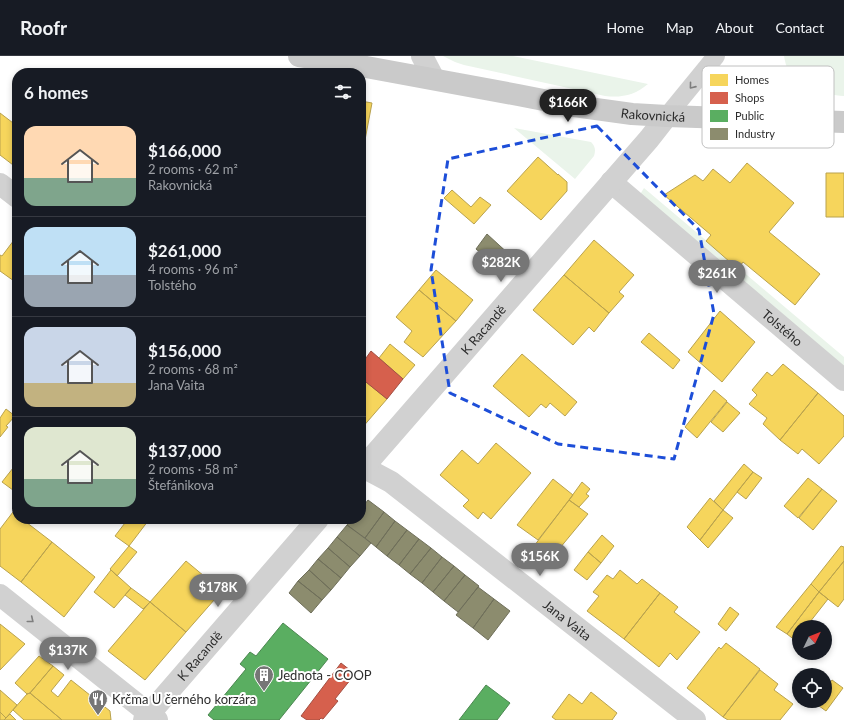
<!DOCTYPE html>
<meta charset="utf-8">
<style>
body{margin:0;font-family:Lato,sans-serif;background:#242831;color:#f1f3f6;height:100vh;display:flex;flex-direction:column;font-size:15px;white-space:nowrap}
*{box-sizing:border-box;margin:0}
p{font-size:13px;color:#9ea1a6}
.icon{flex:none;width:22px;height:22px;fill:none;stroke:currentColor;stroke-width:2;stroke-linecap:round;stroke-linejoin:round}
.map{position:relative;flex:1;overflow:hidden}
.details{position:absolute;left:12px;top:12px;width:354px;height:456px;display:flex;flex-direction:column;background:#171b24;border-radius:16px;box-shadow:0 2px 6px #0003}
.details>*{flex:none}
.needle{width:26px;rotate:47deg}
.tools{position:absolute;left:792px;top:564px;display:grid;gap:8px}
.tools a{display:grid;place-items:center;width:40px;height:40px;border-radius:50%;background:#171b24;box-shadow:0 2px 6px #0003;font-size:20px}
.price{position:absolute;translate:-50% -34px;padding:0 9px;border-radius:14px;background:#767676;color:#fff;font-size:13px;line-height:26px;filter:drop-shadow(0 1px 2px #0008)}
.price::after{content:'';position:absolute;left:50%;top:24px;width:12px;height:9px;margin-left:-6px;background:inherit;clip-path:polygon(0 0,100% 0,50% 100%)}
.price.current{background:#222;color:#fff}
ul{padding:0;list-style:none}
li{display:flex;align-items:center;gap:12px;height:100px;padding:0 12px}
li+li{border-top:1px solid #363941}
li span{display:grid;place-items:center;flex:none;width:112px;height:80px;border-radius:12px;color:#555}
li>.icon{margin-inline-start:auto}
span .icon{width:48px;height:48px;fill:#fffc;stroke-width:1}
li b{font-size:17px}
h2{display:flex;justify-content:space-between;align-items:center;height:48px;padding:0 12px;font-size:17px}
header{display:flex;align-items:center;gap:24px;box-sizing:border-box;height:56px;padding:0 20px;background:#171b24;border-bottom:1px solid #363941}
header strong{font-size:19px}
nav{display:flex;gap:22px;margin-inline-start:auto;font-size:14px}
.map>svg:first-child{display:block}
.green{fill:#eaf4ea}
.homes{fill:#f6d55c;stroke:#b9a24e}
.shops{fill:#d6604d;stroke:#a35043}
.public{fill:#5aae61;stroke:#4c8751}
.industry{fill:#8c8c6e;stroke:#6f6f5a}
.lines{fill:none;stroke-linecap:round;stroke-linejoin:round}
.service{stroke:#d1d1d1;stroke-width:18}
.minor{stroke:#d1d1d1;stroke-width:22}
.secondary{stroke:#cacaca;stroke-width:22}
.oneway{stroke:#7e7e7e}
.marked{fill:none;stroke:#1d4ed8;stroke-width:3;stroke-dasharray:8 5;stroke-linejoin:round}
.labels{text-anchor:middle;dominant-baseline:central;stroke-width:4;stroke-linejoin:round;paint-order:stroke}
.street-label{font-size:13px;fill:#2c2c2c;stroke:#fff}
.poi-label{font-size:13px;fill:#2c2c2c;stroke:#fff;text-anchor:start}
.key{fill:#fff;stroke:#c0c0c0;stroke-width:1}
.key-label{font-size:11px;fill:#2c2c2c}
</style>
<header>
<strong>Roofr</strong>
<nav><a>Home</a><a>Map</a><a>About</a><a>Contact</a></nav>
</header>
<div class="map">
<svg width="844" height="664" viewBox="0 0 844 664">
<rect width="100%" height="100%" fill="#fff"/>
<path class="green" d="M443,0H513L648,28C635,39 622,42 605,40L464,9L455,6Z
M784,0H844V40C824,39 801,31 789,15C786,11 785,5 784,0Z
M514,72L591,86C595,90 596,94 594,100L575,123Z
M644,132L844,301V312L639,140Z"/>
<path class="homes" d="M361,45L372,47L361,105Z
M0,57L17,70V112L0,99Z
M538,101L558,119V118L567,126V135L541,164L507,135Z
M747,107L794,147L769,176L820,218L795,249L743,206L738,213L706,185L711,179L664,139L695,119L703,125L713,113L730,127Z
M826,117H844V161H826Z
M452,134L471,151L480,141L491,149L474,168L444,142Z
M17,180V221L14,225L0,215V199L2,200Z
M594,184L634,219L619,236L624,240L609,257L564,219Z
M436,214L473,244L456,265L419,234Z
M564,219L609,257L594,276L589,271L573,289L533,254Z
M419,234L456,265L423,301L404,286L412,275L396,261Z
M720,255L755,286L722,326L688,296Z
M649,277L680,304L673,313L641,286Z
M390,288L415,309L403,323L379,302Z
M522,298L577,346L565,360L550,347L546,352L541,348L529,361L493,330Z
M783,308L818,337L780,384L763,368L767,362L749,348L757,339L752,334L767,316L772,320Z
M361,322L387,343L361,373Z
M714,334L727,345L697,382L685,371Z
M818,337L844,360V380L819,408L802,393L798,398L780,384Z
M727,346L740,357L723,376L711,366Z
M6,353L15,360L6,370L8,371L0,381V362Z
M496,387L531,417L491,463L483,456L478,463L463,450L469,444L440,419L462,394L478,408Z
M17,407V437L2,426Z
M744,408L753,416L723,454L714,445Z
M753,416L762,422L746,443L737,436Z
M808,422L822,433L798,462L784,450Z
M553,423L573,439L538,484L517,469Z
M582,426L590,433L586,438L589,440L579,451L569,444Z
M822,433L837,445L813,474L799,462Z
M710,442L723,454L700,484L687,471Z
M569,444L588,458L545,510L528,498Z
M723,454L733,462L708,492L700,484Z
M13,456L17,459V463H22L52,486L21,526L0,510V473Z
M128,463H145L148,465L129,490L115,480Z
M273,463H282L278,467Z
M602,479L614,490L601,507L588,496Z
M52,486L95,521L64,561L21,526Z
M129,490L137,496L117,520L110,513Z
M841,490L844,491V505L819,536L811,528Z
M588,496L601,507L587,524L574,514Z
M186,505L222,535L186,576L150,546Z
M844,505V543L838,551L819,536Z
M111,514L131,532L114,552L94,536Z
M620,514L637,528L642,523L660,537L624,583L587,555L599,540L593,536L607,519L613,523Z
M811,528L819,536L787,578L776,571Z
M131,532L150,546L143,553L125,539Z
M819,536L828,543L806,571H799V580L796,585L787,578Z
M660,537L678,551L674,556L700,576L677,604L670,597L659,611L624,583Z
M150,546L186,576L145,624L108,595Z
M730,551L739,558L726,575L718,568Z
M0,568L25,588L0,614Z
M726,587L760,613L723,661L687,632L719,591L721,593Z
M39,600L53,610L30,637L27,638L15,627Z
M53,610L64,619L51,635L58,641L71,624L110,655L111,664H62L30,637Z
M760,614L778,628L774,634L793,648L780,664H728L723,661Z
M832,624L843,632L826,655L815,647L816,645H825V633Z
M0,634L17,649L6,662L0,656Z
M591,636L617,657L612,664H556L552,661L569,638L582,648Z
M30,637L62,664H24L13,654L27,638Z
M0,656L6,662L4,664H0Z
M10,658L16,664H4Z"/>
<path class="shops" d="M371,295L403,323L387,343L361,322V309Z
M341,607L355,618L335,643L338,645L323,663L321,662L319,664H307L301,660Z"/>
<path class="public" d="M283,567L328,603L279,664H214L208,659L246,613L240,608L250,596L256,600Z
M486,629L510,647L497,664H459Z"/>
<path class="industry" d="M487,178L511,200L500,213L476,193Z
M368,444L384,456L365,482L347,469L352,463H361V453Z
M384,456L395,465L376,491L365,482Z
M395,465L407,474L387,500L376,491Z
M347,469L371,487L360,500L337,481Z
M407,474L419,483L399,509L387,500Z
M337,481L360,500L350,511L328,492Z
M419,483L431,492L410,518L399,509Z
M328,492L350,511L341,522L318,503Z
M431,492L442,501L422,527L410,518Z
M442,501L454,510L433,536L422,527Z
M318,503L341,522L331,534L309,514Z
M454,510L465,519L444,545L433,536Z
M309,514L331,534L322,544L298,525Z
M465,519L479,530L458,556L444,545Z
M298,525L322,544L311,557L289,537Z
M478,531L494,543L473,572L456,559Z
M494,543L510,555L488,584L473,572Z"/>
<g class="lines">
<path class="service" d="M667,60L716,0"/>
<g class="minor">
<path d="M422,0L434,23"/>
<path id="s1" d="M611,126L844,324"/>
<path d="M0,128L17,141"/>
<path id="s2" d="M361,410L391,426L695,664"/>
<path id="s3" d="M361,414L649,83L667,60"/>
<path d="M0,539L157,664"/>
<path id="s4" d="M144,664L318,463"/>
</g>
<path class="secondary" id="s5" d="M299,0L339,6L518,39L574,50L632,58L667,60L844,66"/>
</g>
<defs><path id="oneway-chevron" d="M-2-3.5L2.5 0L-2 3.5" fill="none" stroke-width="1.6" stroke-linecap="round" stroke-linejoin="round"/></defs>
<g class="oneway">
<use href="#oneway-chevron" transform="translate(692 30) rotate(129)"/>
<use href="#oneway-chevron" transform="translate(31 564) rotate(39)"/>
</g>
<path class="marked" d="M597,70L699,174L714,258L674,403L558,388L450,337L431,214L448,103Z"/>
<defs>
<symbol id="building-pin" viewBox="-11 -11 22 30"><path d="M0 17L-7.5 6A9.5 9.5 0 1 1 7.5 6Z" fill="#767676" stroke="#fff"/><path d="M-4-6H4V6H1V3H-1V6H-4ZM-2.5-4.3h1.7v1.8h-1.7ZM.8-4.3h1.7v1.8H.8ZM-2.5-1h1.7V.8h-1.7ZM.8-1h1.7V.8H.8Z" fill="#fff"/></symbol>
<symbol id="restaurant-pin" viewBox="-11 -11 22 30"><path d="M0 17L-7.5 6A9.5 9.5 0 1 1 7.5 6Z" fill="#767676" stroke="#fff"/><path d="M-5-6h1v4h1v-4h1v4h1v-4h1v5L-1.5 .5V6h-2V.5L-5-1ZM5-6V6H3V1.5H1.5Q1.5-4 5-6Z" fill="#fff"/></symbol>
</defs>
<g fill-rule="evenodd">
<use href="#building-pin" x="253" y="608" width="22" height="30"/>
<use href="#restaurant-pin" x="87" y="632" width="22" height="30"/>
</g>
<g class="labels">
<g class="street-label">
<text stroke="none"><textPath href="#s5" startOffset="359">Rakovnická</textPath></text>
<text stroke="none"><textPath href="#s1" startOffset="225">Tolstého</textPath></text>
<text stroke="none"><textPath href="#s3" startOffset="186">K Racandě</textPath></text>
<text stroke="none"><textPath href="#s2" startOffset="258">Jana Vaita</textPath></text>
<text stroke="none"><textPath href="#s4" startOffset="85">K Racandě</textPath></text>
</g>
<g class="poi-label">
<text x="278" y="619">Jednota - COOP</text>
<text x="112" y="643">Krčma U černého korzára</text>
</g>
</g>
<rect x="702" y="10" width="132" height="82" rx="6" class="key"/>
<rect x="710" y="18" width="18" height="12" fill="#f6d55c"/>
<rect x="710" y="36" width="18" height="12" fill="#d6604d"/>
<rect x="710" y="54" width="18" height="12" fill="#5aae61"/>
<rect x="710" y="72" width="18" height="12" fill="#8c8c6e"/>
<g class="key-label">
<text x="735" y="28">Homes</text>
<text x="735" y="46">Shops</text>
<text x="735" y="64">Public</text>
<text x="735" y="82">Industry</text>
</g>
</svg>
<div class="tools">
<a><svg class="needle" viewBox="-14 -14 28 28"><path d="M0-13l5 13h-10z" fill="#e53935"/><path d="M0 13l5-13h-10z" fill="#9ea1a6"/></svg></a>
<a><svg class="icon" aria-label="locate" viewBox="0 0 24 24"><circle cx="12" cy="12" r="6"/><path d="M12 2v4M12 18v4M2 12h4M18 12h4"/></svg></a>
</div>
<b class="price current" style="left:568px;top:67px">$166K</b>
<b class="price" style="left:501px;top:227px">$282K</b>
<b class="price" style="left:717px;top:238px">$261K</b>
<b class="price" style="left:540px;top:521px">$156K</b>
<b class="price" style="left:218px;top:552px">$178K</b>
<b class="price" style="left:68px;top:615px">$137K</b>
<section class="details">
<h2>6 homes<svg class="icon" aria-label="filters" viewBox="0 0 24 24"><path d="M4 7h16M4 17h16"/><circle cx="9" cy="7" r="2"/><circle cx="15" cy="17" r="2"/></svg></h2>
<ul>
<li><span style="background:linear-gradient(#ffd9b3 65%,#7fa58c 0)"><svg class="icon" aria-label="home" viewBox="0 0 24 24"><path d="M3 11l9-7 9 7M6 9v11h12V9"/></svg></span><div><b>$166,000</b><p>2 rooms · 62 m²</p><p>Rakovnická</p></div></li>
<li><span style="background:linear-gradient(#bfe0f5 60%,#9aa5b1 0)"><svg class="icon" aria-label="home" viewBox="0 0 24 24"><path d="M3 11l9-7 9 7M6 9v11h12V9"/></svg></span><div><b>$261,000</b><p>4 rooms · 96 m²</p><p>Tolstého</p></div></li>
<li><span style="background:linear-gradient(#c9d6e8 70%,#c2b280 0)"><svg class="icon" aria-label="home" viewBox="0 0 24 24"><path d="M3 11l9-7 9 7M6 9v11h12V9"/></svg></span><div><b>$156,000</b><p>2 rooms · 68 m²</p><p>Jana Vaita</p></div></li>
<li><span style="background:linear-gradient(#dfe7d0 65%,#7fa58c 0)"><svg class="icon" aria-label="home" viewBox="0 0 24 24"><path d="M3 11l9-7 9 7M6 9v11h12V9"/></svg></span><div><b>$137,000</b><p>2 rooms · 58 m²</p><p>Štefánikova</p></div></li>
</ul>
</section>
</div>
